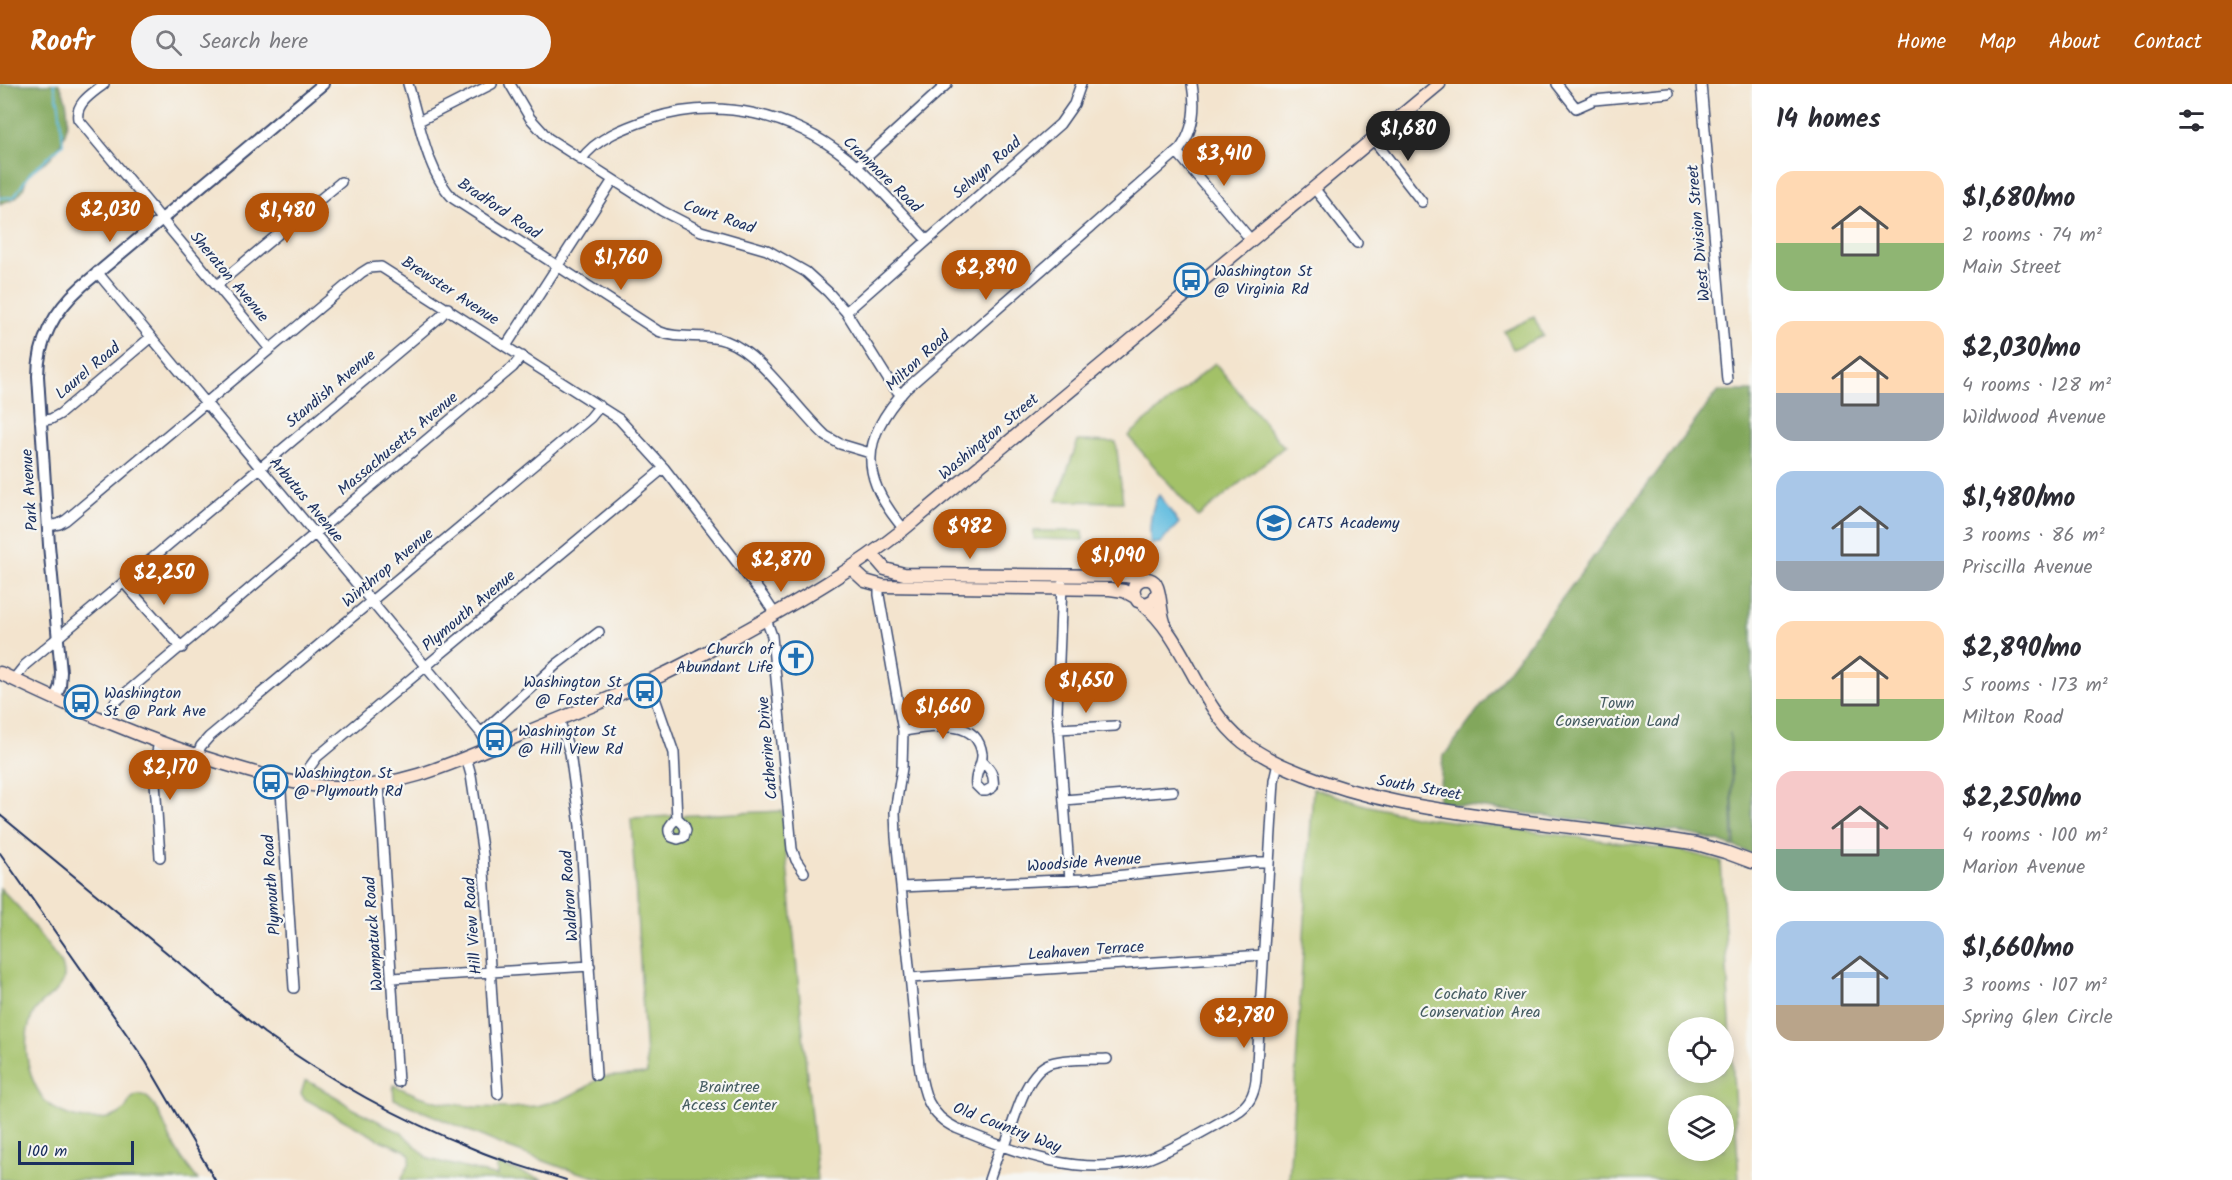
<!DOCTYPE html>
<meta charset="utf-8">
<style>
body{margin:0;font-family:Kalam,sans-serif;background:#f2f2f3;color:#2b2b33;height:100vh;display:flex;flex-direction:column;font-size:22px;white-space:nowrap}
*{box-sizing:border-box;margin:0}
p{font-size:20px;color:#7c7c81}
.icon{flex:none;width:33px;height:33px;fill:none;stroke:currentColor;stroke-width:2;stroke-linecap:round;stroke-linejoin:round}
.map{position:relative;flex:1;overflow:hidden}
.drawer{display:flex;flex-direction:column;background:#fff;width:480px}
.drawer>*{flex:none}
.controls{position:absolute;left:1668px;top:933px;display:grid;gap:12px}
.controls a{display:grid;place-items:center;width:66px;height:66px;border-radius:50%;background:#fff;box-shadow:0 3px 15px #0003;font-size:30px}
.scale{position:absolute;left:18px;bottom:15px;width:116px;box-sizing:border-box;padding-left:6px;border:3px solid #1b2f5e;border-top:0;font-size:16px;line-height:21px;white-space:nowrap;color:#1b2f5e;-webkit-text-stroke:4px #f6f6f2;paint-order:stroke}
.price{position:absolute;translate:-50% -51px;padding:0 14px;border-radius:21px;background:#b45309;color:#fff;font-size:20px;line-height:39px;filter:drop-shadow(0 2px 3px #0008)}
.price::after{content:'';position:absolute;left:50%;top:36px;width:18px;height:14px;margin-left:-9px;background:inherit;clip-path:polygon(0 0,100% 0,50% 100%)}
.price.on{background:#222;color:#fff}
ul{padding:0;list-style:none}
li{display:flex;align-items:center;gap:18px;height:150px;padding:0 24px}
li span{display:grid;place-items:center;flex:none;width:168px;height:120px;border-radius:18px;color:#555}
li>.icon{margin-inline-start:auto}
span .icon{width:72px;height:72px;fill:#fffc;stroke-width:1}
li b{font-size:26px}
h2{display:flex;justify-content:space-between;align-items:center;height:72px;padding:0 24px;font-size:26px}
header{display:flex;align-items:center;gap:36px;box-sizing:border-box;height:84px;padding:0 30px;background:#b45309;color:#fff}
header strong{font-size:28px}
nav{display:flex;gap:33px;margin-inline-start:auto;font-size:21px}
.search{width:420px;height:54px;background:#f2f2f3;display:flex;align-items:center;gap:15px;box-sizing:border-box;padding:0 21px;border-radius:33px;color:#7c7c81;font-size:22px}
main{display:flex;flex:1;min-height:0}
.map>svg:first-child{display:block}
.green{fill:#a3c168;stroke:#5f7863;stroke-width:1.5;fill-rule:evenodd}
.forest{fill:#82a75c;stroke:#4e6b5d;stroke-width:1.5}
.water{fill:#61bcdf;stroke:#3e769e;stroke-width:1.5}
.lines{fill:none;stroke-linecap:round;stroke-linejoin:round}
.stream{stroke:#61bcdf;stroke-width:2}
.minor-casing{stroke:#3b4a6f;stroke-width:12}
.tertiary-casing{stroke:#3b4a6f;stroke-width:14}
.secondary-casing{stroke:#3b4a6f;stroke-width:15}
.minor{stroke:#fff;stroke-width:9}
.tertiary{stroke:#fff;stroke-width:10}
.secondary{stroke:#fde4d1;stroke-width:12}
.rail{stroke:#1b2f5e;stroke-width:2}
.labels{text-anchor:middle;dominant-baseline:central;stroke-width:4.5;stroke-linejoin:round;paint-order:stroke}
.street-label{font-size:16px;fill:#1b2f5e;stroke:#f6f6f2}
.poi-label{font-size:16px;fill:#1b2f5e;stroke:#f6f6f2;text-anchor:start}
.park-label{font-size:16px;fill:#445b61;stroke:#f6f6f2}
</style>
<header>
<strong>Roofr</strong>
<div class="search"><svg class="icon" aria-label="search" viewBox="0 0 24 24"><circle cx="10" cy="10" r="6"/><path d="M15 15l6 6"/></svg>Search here</div>
<nav><a>Home</a><a>Map</a><a>About</a><a>Contact</a></nav>
</header>
<main>
<div class="map">
<svg width="1752" height="1096" viewBox="0 0 1752 1096">
<rect width="100%" height="100%" fill="#f6f6f2"/>
<filter id="ink" filterUnits="userSpaceOnUse"><feTurbulence type="fractalNoise" baseFrequency=".0167" numOctaves="2"/><feDisplacementMap in="SourceGraphic" scale="12" xChannelSelector="R" yChannelSelector="G"/><feConvolveMatrix kernelMatrix="1 2 1 2 8 2 1 2 1" color-interpolation-filters="sRGB"/></filter>
<filter id="wash" filterUnits="userSpaceOnUse"><feTurbulence type="fractalNoise" baseFrequency=".008" numOctaves="4" result="noise"/><feDisplacementMap in="SourceGraphic" scale="24" xChannelSelector="R" yChannelSelector="G"/><feGaussianBlur stdDeviation="1.35" result="paint"/><feColorMatrix in="noise" values="0 0 0 0 0 0 0 0 0 0 0 0 0 0 0 0 0 1.4 0 .05"/><feComposite in="paint" operator="in"/></filter>
<g filter="url(#wash)">
<rect width="100%" height="100%" fill="#f3e4ce"/>
<path class="green" d="M1534,233L1543,252L1513,265L1504,247Z
M1215,279L1284,363L1198,433L1128,352Z
M1078,357L1116,358L1123,418L1056,417Z
M1034,447H1083V456L1034,455Z
M1313,704L1365,721L1418,733L1678,766L1721,777L1739,1096H1289ZM1678,944H1724V988H1678ZM1678,1022H1724V1066H1678Z
M782,727L817,1096H607L563,1084L509,1064L394,1015L393,1001L419,1012L440,1018L475,1023L509,1024L536,1022L561,1016L585,1004L601,993L647,990L631,734Z
M0,804L20,825L62,880C64,887 66,894 61,901C54,913 39,917 33,930C21,956 26,990 42,1013C49,1025 72,1034 85,1035C97,1036 116,1035 124,1026C128,1022 128,1017 132,1014C152,998 166,1047 172,1058C179,1072 189,1084 198,1096H0Z
M305,997H308L338,1014L350,1023L402,1049L429,1075L497,1092V1080L544,1096H401L410,1078V1071L404,1066L380,1056L305,1015L301,1010Z"/>
<path class="forest" d="M0,0H59C73,24 70,54 50,74C43,80 32,85 28,92C25,95 25,101 23,105C18,115 9,116 0,120Z
M1718,307H1752V770L1735,763L1730,648L1733,763L1718,757L1688,750L1438,718L1443,673Z"/>
<path class="water" d="M1159,411L1179,439L1160,459L1151,460C1148,447 1151,422 1159,411Z"/>
<g class="lines">
<path class="stream" d="M0,114L14,113L30,89L63,60L59,21L54,0"/>
</g>
</g>
<g filter="url(#ink)">
<g class="lines">
<defs>
<path id="minor" d="M104,0C93,9 75,19 78,35L270,265
M408,0C419,35 427,90 454,115L658,247C680,257 704,248 726,257C762,270 796,325 826,352L840,360L870,369
M510,0L530,34L548,54L662,127L701,147L767,166L806,188L828,208L846,228L891,300L901,311
M1557,0L1576,24L1594,16L1669,9
M1701,0L1727,296
M419,37L492,0
M1373,55L1422,118
M1177,68L1251,156
M581,76C596,54 626,43 650,35C719,12 792,30 847,74C876,98 901,129 927,156
M856,83L947,0
M1314,104L1357,159
M97,188L481,649L489,664
M217,201L341,98
M846,228L1060,40L1074,20L1081,0
M506,262L613,96
M40,337L51,335L60,330L151,253
M48,442L59,440L66,436L361,189L369,184L381,183L619,335L664,384L763,512L775,530
M904,445C860,394 859,356 906,305L1180,65C1194,46 1196,23 1192,0
M124,499L182,564
M1062,500L1057,626L1070,796
M879,501V511L903,647L902,684L895,728L896,753L919,981C923,1008 928,1031 956,1044C1017,1069 1084,1096 1150,1074C1180,1062 1208,1045 1236,1029C1249,1021 1254,1011 1256,996L1274,697L1278,679
M766,535L772,552L792,765L796,776L804,788
M13,596L25,581L440,233L448,224
M649,597L674,669L677,734
M559,635L570,669L580,742L596,991
M105,637L115,618L513,283L522,272
M1058,645L1115,642
M903,647C928,644 977,631 982,670C983,681 974,689 976,701L982,707H986L993,703C995,691 990,685 982,677
M481,649L557,580L599,548
M159,658L154,683L160,773
M197,671L201,662L209,653L590,334L600,322
M466,673L471,691L483,771L498,1010
M283,695L281,708L294,904
M305,700L309,684L317,673L664,384
M379,700L398,998
M1064,716L1173,707
M677,734L684,741L686,746L684,753L678,755L672,753C665,745 671,740 677,734Z
M901,803L1084,795L1255,778H1269
M392,894L590,882
M910,894L1263,871
M1005,1062C1014,1038 1025,987 1051,979C1069,974 1089,976 1107,975
M989,1096L1001,1061"/>
<path id="tertiary" d="M55,615L60,602L61,588L49,461L38,292C38,255 55,226 82,202L323,0"/>
<path id="secondary" d="M872,470L885,485L904,490L1126,492L1146,495
M852,485L865,497L883,502L1110,505L1124,507L1135,513
M1158,507L1154,516L1146,520L1138,517C1123,498 1151,486 1157,503C1161,514 1160,527 1164,538
M1142,519C1187,556 1197,621 1243,658C1261,672 1282,682 1303,690C1366,716 1431,725 1498,734C1564,743 1631,749 1697,760L1725,768L1752,778
M0,589C73,624 147,657 225,680C261,691 298,702 336,703C404,705 464,674 525,649C571,630 618,612 662,591C692,577 721,560 750,544C805,513 854,485 904,445L1439,0"/>
</defs>
<use href="#minor" class="minor-casing"/>
<use href="#tertiary" class="tertiary-casing"/>
<use href="#secondary" class="secondary-casing"/>
<use href="#minor" class="minor"/>
<use href="#tertiary" class="tertiary"/>
<use href="#secondary" class="secondary"/>
<path class="rail" d="M0,731L264,949C329,996 399,1035 474,1065C503,1078 535,1086 566,1096
M0,769L146,978L215,1096"/>
</g>
</g>
<defs>
<symbol id="bus-ring" viewBox="-11 -11 22 22"><circle r="9.5" fill="#f6f6f2" stroke="#1f6fb2" stroke-width="1.5"/><path d="M-5-6H5V4H4V6H2V4H-2V6H-4V4H-5ZM-3.5-4V0h7V-4ZM-3.5 1.2v1.5H-2V1.2ZM2 1.2v1.5H3.5V1.2Z" fill="#1f6fb2"/></symbol>
<symbol id="school-ring" viewBox="-11 -11 22 22"><circle r="9.5" fill="#f6f6f2" stroke="#1f6fb2" stroke-width="1.5"/><path d="M0-5L7-2L0 1L-7-2ZM-4 1L0 2.5L4 1V4Q0 6-4 4Z" fill="#1f6fb2"/></symbol>
<symbol id="church-ring" viewBox="-11 -11 22 22"><circle r="9.5" fill="#f6f6f2" stroke="#1f6fb2" stroke-width="1.5"/><path d="M-1.2-6h2.4v3.5h3.3v2.4h-3.3V6h-2.4V-.1h-3.3v-2.4h3.3Z" fill="#1f6fb2"/></symbol>
</defs>
<g fill-rule="evenodd">
<use href="#bus-ring" x="1172" y="177" width="38" height="38"/>
<use href="#school-ring" x="1255" y="420" width="38" height="38"/>
<use href="#church-ring" x="777" y="555" width="38" height="38"/>
<use href="#bus-ring" x="626" y="588" width="38" height="38"/>
<use href="#bus-ring" x="62" y="599" width="38" height="38"/>
<use href="#bus-ring" x="476" y="637" width="38" height="38"/>
<use href="#bus-ring" x="252" y="679" width="38" height="38"/>
</g>
<g class="labels">
<g class="street-label">
<text transform="translate(987 84) rotate(-41)">Selwyn Road</text>
<text transform="translate(882 91) rotate(44)">Cranmore Road</text>
<text transform="translate(499 125) rotate(34)">Bradford Road</text>
<text transform="translate(719 133) rotate(19)">Court Road</text>
<text transform="translate(1699 149) rotate(-95)">West Division Street</text>
<text transform="translate(229 193) rotate(50)">Sheraton Avenue</text>
<text transform="translate(450 207) rotate(33)">Brewster Avenue</text>
<text transform="translate(918 277) rotate(-43)">Milton Road</text>
<text transform="translate(88 287) rotate(-40)">Laurel Road</text>
<text transform="translate(331 305) rotate(-40)">Standish Avenue</text>
<text transform="translate(989 353) rotate(-40)">Washington Street</text>
<text transform="translate(398 360) rotate(-40)">Massachusetts Avenue</text>
<text transform="translate(30 406) rotate(-94)">Park Avenue</text>
<text transform="translate(306 416) rotate(50)">Arbutus Avenue</text>
<text transform="translate(388 484) rotate(-40)">Winthrop Avenue</text>
<text transform="translate(469 527) rotate(-40)">Plymouth Avenue</text>
<text transform="translate(768 664) rotate(-95)">Catherine Drive</text>
<text transform="translate(1419 704) rotate(10)">South Street</text>
<text transform="translate(1084 779) rotate(-4)">Woodside Avenue</text>
<text transform="translate(272 801) rotate(-94)">Plymouth Road</text>
<text transform="translate(570 812) rotate(-94)">Waldron Road</text>
<text transform="translate(473 842) rotate(-94)">Hill View Road</text>
<text transform="translate(374 850) rotate(-94)">Wampatuck Road</text>
<text transform="translate(1086 867) rotate(-4)">Leahaven Terrace</text>
<text transform="translate(1007 1044) rotate(21)">Old Country Way</text>
</g>
<g class="poi-label">
<text x="1214" y="187">Washington St<tspan x="1214" dy="18">@ Virginia Rd</tspan></text>
<text x="1297" y="439">CATS Academy</text>
<text x="773" y="565" text-anchor="end">Church of<tspan x="773" dy="18">Abundant Life</tspan></text>
<text x="622" y="598" text-anchor="end">Washington St<tspan x="622" dy="18">@ Foster Rd</tspan></text>
<text x="104" y="609">Washington<tspan x="104" dy="18">St @ Park Ave</tspan></text>
<text x="518" y="647">Washington St<tspan x="518" dy="18">@ Hill View Rd</tspan></text>
<text x="294" y="689">Washington St<tspan x="294" dy="18">@ Plymouth Rd</tspan></text>
</g>
<g class="park-label">
<text x="1617" y="619">Town<tspan x="1617" dy="18">Conservation Land</tspan></text>
<text x="1480" y="910">Cochato River<tspan x="1480" dy="18">Conservation Area</tspan></text>
<text x="729" y="1003">Braintree<tspan x="729" dy="18">Access Center</tspan></text>
</g>
</g>
</svg>
<div class="controls">
<a><svg class="icon" aria-label="locate" viewBox="0 0 24 24"><circle cx="12" cy="12" r="6"/><path d="M12 2v4M12 18v4M2 12h4M18 12h4"/></svg></a>
<a><svg class="icon" aria-label="layers" viewBox="0 0 24 24"><path d="M12 4l9 5-9 5-9-5zM3 14l9 5 9-5"/></svg></a>
</div>
<div class="scale">100 m</div>
<b class="price on" style="left:1408px;top:78px">$1,680</b>
<b class="price" style="left:1224px;top:103px">$3,410</b>
<b class="price" style="left:110px;top:159px">$2,030</b>
<b class="price" style="left:287px;top:160px">$1,480</b>
<b class="price" style="left:621px;top:207px">$1,760</b>
<b class="price" style="left:986px;top:217px">$2,890</b>
<b class="price" style="left:970px;top:476px">$982</b>
<b class="price" style="left:1118px;top:505px">$1,090</b>
<b class="price" style="left:781px;top:509px">$2,870</b>
<b class="price" style="left:164px;top:522px">$2,250</b>
<b class="price" style="left:1086px;top:630px">$1,650</b>
<b class="price" style="left:943px;top:656px">$1,660</b>
<b class="price" style="left:170px;top:717px">$2,170</b>
<b class="price" style="left:1244px;top:965px">$2,780</b>
</div>
<section class="drawer">
<h2>14 homes<svg class="icon" aria-label="filters" viewBox="0 0 24 24"><path d="M4 7h16M4 17h16"/><circle cx="9" cy="7" r="2"/><circle cx="15" cy="17" r="2"/></svg></h2>
<ul>
<li><span style="background:linear-gradient(#ffd9b3 60%,#8fb573 0)"><svg class="icon" aria-label="home" viewBox="0 0 24 24"><path d="M3 11l9-7 9 7M6 9v11h12V9"/></svg></span><div><b>$1,680/mo</b><p>2 rooms · 74 m²</p><p>Main Street</p></div></li>
<li><span style="background:linear-gradient(#ffd9b3 60%,#9aa5b1 0)"><svg class="icon" aria-label="home" viewBox="0 0 24 24"><path d="M3 11l9-7 9 7M6 9v11h12V9"/></svg></span><div><b>$2,030/mo</b><p>4 rooms · 128 m²</p><p>Wildwood Avenue</p></div></li>
<li><span style="background:linear-gradient(#a9c7e8 75%,#9aa5b1 0)"><svg class="icon" aria-label="home" viewBox="0 0 24 24"><path d="M3 11l9-7 9 7M6 9v11h12V9"/></svg></span><div><b>$1,480/mo</b><p>3 rooms · 86 m²</p><p>Priscilla Avenue</p></div></li>
<li><span style="background:linear-gradient(#ffd9b3 65%,#8fb573 0)"><svg class="icon" aria-label="home" viewBox="0 0 24 24"><path d="M3 11l9-7 9 7M6 9v11h12V9"/></svg></span><div><b>$2,890/mo</b><p>5 rooms · 173 m²</p><p>Milton Road</p></div></li>
<li><span style="background:linear-gradient(#f6c9c9 65%,#7fa58c 0)"><svg class="icon" aria-label="home" viewBox="0 0 24 24"><path d="M3 11l9-7 9 7M6 9v11h12V9"/></svg></span><div><b>$2,250/mo</b><p>4 rooms · 100 m²</p><p>Marion Avenue</p></div></li>
<li><span style="background:linear-gradient(#a9c7e8 70%,#b9a48a 0)"><svg class="icon" aria-label="home" viewBox="0 0 24 24"><path d="M3 11l9-7 9 7M6 9v11h12V9"/></svg></span><div><b>$1,660/mo</b><p>3 rooms · 107 m²</p><p>Spring Glen Circle</p></div></li>
</ul>
</section>
</main>
